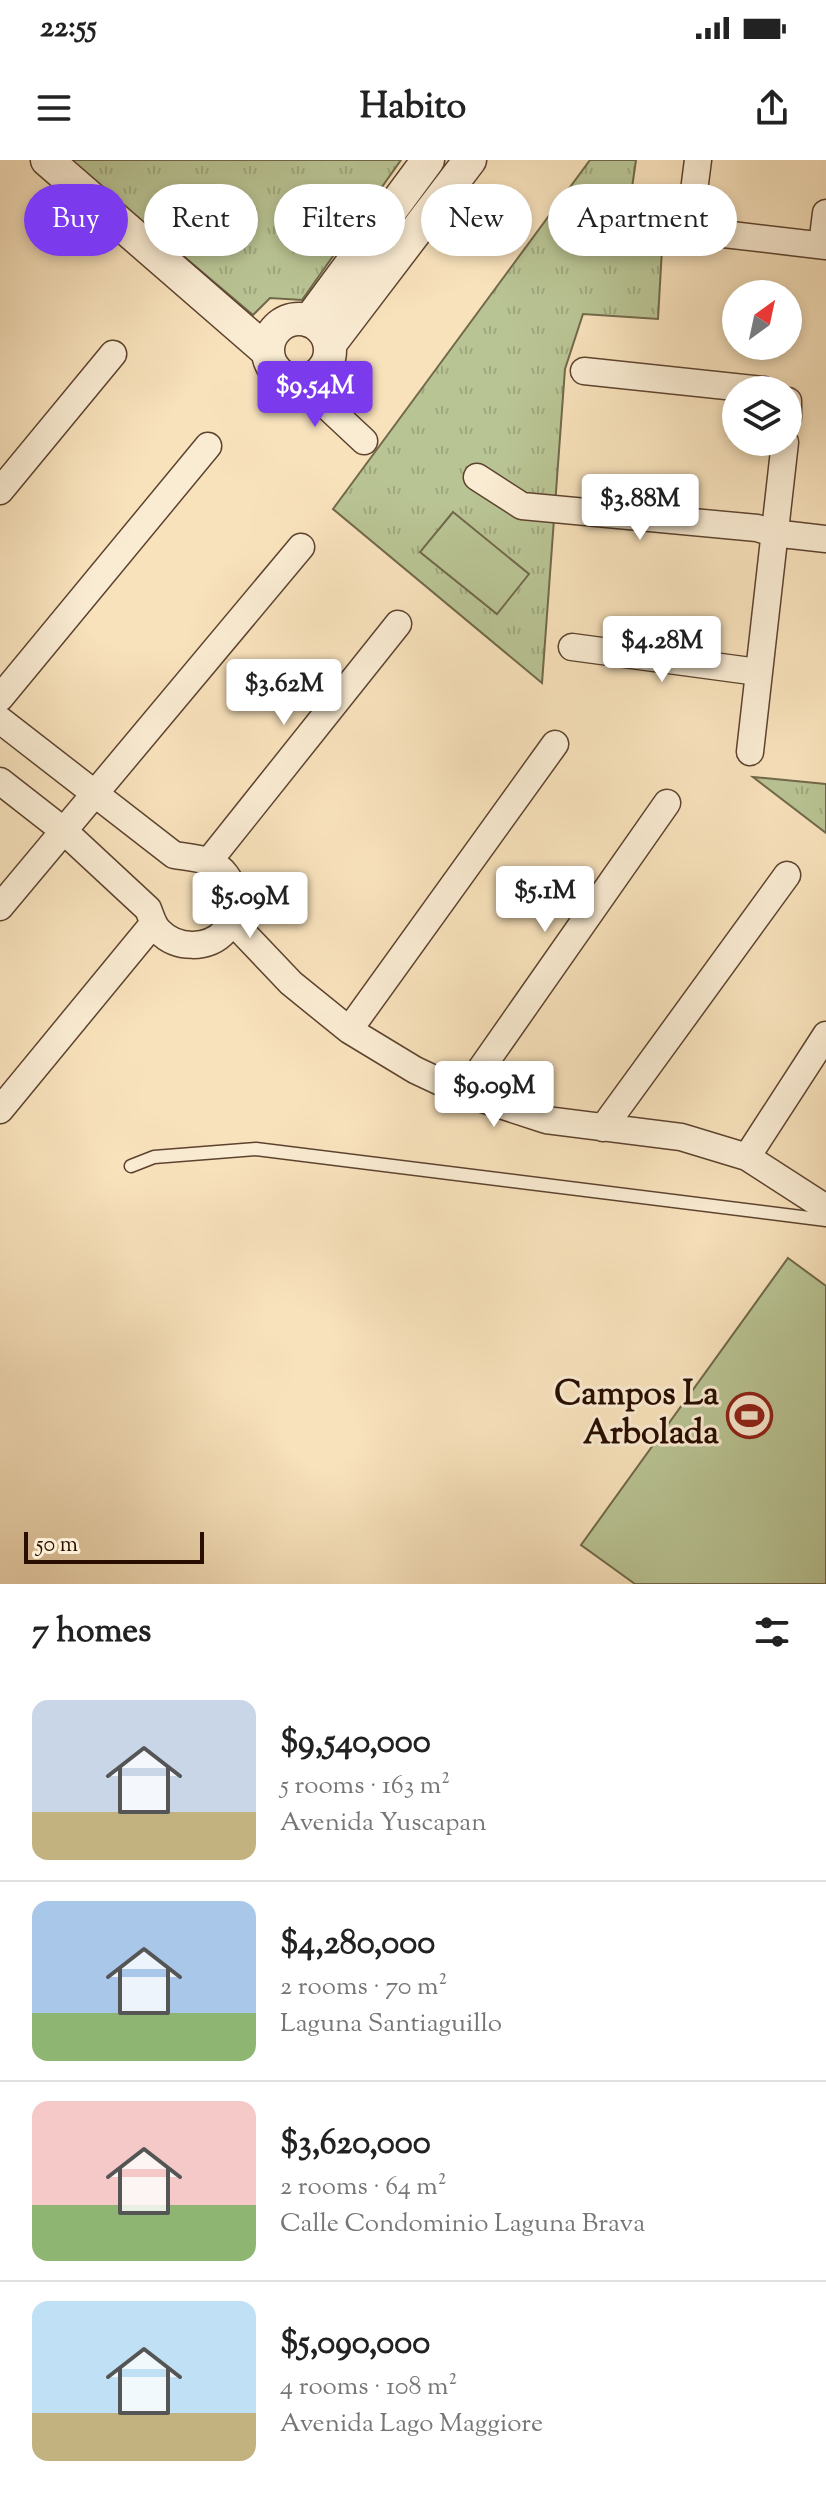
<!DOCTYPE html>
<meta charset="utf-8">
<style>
body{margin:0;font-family:"Sorts Mill Goudy",serif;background:#f6f6f6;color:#222;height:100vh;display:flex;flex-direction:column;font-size:30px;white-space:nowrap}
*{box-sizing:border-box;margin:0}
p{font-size:26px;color:#767676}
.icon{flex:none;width:44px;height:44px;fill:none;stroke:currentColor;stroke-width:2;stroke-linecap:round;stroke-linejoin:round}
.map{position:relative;height:1424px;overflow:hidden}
.side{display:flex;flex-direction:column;background:#fff;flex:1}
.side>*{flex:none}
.banner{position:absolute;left:24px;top:24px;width:778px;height:72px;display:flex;gap:16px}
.needle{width:52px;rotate:33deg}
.tools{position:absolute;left:722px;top:120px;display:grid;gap:16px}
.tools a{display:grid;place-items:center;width:80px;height:80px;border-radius:50%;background:#fff;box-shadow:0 4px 12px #0003;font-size:40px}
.scale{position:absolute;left:24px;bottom:20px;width:180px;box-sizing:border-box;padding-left:8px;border:4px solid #290e00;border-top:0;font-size:22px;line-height:28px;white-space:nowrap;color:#290e00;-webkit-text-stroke:6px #faecd3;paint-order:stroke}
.price{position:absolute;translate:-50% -68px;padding:0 18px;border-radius:8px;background:#fff;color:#222;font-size:26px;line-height:52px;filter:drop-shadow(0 2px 4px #0008)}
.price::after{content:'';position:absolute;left:50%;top:48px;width:24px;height:18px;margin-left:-12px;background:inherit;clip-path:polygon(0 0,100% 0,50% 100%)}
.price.selected{background:#7c3aed;color:#fff}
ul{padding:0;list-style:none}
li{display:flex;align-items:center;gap:24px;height:200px;padding:0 32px}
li+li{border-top:2px solid #e0e0e0}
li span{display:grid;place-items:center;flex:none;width:224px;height:160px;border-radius:16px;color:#555}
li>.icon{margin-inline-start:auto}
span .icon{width:96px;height:96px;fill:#fffc;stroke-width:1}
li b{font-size:34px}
h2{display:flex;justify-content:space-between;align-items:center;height:96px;padding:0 32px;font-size:34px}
.pill{padding:0 28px;border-radius:36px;background:#fff;box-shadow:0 4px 12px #0003;font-size:28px;line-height:72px}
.pill.selected{background:#7c3aed;color:#fff}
.status{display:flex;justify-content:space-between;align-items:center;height:56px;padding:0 40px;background:#fff;direction:ltr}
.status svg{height:22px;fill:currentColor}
header{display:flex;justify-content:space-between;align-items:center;height:104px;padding:0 32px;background:#fff;font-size:36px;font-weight:800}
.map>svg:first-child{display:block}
.park{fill:url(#park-tufts);stroke:#71694a;stroke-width:2}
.pitch{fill:#b9c494;stroke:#71694a;stroke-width:2}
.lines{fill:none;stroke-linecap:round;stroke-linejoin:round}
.service-casing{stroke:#5d432f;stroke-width:15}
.minor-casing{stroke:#5d432f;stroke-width:29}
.tertiary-casing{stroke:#5d432f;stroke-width:35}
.service{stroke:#faecd3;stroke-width:12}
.minor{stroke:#faecd3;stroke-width:26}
.tertiary{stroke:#faecd3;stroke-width:32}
.labels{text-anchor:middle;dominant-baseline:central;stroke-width:6;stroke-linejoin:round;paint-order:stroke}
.poi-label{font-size:34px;font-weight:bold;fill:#290e00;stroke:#faecd3;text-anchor:end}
</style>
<div class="status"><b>22:55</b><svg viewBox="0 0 49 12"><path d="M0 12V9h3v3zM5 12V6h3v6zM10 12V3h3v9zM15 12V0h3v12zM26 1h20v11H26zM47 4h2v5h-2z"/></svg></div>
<header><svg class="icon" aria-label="menu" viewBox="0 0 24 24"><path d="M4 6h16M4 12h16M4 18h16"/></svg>Habito<svg class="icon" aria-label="share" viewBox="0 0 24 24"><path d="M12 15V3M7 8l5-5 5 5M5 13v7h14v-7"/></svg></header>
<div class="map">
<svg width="826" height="1424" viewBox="0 0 826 1424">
<defs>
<pattern id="park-tufts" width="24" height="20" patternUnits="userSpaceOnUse" patternTransform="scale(2)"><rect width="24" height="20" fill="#b9c494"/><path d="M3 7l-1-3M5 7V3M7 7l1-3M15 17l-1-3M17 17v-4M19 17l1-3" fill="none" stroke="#9fa77e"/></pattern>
</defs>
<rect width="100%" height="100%" fill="#f8e2bc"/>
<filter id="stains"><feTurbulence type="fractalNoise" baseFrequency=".0025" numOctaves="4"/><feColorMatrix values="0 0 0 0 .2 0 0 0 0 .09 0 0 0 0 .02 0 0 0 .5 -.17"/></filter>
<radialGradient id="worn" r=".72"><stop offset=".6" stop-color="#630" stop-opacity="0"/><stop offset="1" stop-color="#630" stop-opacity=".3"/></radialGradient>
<path class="park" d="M70,0H401L302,140L270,138L253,155Z
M590,0H636L624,83L662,89L658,159L583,154L565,209L542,523L333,349Z
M753,617L826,624V673Z"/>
<path class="pitch" d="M453,352L529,414L497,454L420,392Z
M788,1098L826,1126V1424H635L581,1385Z"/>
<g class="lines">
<defs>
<path id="service" d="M131,1006L154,997L256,989L826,1060"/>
<path id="minor" d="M595,56L689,70L826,86
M689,70L698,0
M822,85L826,53
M584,211L764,230
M301,222L364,281
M788,241V257
M477,317L522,346L757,368L773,373L826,379
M0,331L113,194
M572,487L758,512
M0,538L208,286
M0,560L174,695C186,697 200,698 210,702C236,714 243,750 225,771C208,790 176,789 159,771C153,765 151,756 148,749L64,671L0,621
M750,592L785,282
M209,701L398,464
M0,747L301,387
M232,761L291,823L349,870L415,910L464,933L546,960L681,977L747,997L826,1048
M349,870L555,584
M464,933L667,643
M0,950L153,764
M603,968L787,715
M747,997L826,875"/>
<path id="tertiary" d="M47,0L267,191
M268 190a31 31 0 1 1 62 0a31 31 0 1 1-62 0Z
M309,161L428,0
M330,184L470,0"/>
</defs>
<use href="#service" class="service-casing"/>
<use href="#minor" class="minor-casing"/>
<use href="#tertiary" class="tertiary-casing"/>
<use href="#service" class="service"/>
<use href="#minor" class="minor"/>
<use href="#tertiary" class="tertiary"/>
</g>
<defs>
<symbol id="stadium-ring" viewBox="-11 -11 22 22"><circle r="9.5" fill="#faecd3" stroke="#8f2418" stroke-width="1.5"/><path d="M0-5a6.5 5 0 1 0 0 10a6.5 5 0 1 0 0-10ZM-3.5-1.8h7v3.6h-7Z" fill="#8f2418"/></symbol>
</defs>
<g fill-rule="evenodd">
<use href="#stadium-ring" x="724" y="1230" width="51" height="51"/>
</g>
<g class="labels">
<g class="poi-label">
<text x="719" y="1235">Campos La<tspan x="719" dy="39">Arbolada</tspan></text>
</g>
</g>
<rect width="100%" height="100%" filter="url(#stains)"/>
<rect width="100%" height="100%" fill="url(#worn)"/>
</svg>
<div class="tools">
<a><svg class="needle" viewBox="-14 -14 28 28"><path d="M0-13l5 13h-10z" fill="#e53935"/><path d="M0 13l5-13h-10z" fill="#767676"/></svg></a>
<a><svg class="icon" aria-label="layers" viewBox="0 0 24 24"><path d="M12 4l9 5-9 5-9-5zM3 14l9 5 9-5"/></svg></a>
</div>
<div class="scale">50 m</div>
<b class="price selected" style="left:315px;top:269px">$9.54M</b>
<b class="price" style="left:640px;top:382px">$3.88M</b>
<b class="price" style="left:662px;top:524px">$4.28M</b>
<b class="price" style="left:284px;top:567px">$3.62M</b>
<b class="price" style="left:545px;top:774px">$5.1M</b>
<b class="price" style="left:250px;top:780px">$5.09M</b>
<b class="price" style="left:494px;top:969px">$9.09M</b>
<div class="banner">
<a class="pill selected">Buy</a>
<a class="pill">Rent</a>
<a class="pill">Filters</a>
<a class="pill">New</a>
<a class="pill">Apartment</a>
</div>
</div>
<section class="side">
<h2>7 homes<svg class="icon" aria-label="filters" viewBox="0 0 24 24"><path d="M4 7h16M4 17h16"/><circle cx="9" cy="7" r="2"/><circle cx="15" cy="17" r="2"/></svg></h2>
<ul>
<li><span style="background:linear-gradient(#c9d6e8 70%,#c2b280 0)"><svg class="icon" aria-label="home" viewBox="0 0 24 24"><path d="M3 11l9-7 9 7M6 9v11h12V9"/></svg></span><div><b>$9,540,000</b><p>5 rooms · 163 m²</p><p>Avenida Yuscapan</p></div></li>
<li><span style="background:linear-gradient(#a9c7e8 70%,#8fb573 0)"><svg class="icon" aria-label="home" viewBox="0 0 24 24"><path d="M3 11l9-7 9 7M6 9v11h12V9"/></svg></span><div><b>$4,280,000</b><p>2 rooms · 70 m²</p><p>Laguna Santiaguillo</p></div></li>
<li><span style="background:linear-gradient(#f6c9c9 65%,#8fb573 0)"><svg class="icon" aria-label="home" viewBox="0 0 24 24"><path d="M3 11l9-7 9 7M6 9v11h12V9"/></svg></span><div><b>$3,620,000</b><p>2 rooms · 64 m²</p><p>Calle Condominio Laguna Brava</p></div></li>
<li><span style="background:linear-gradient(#bfe0f5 70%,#c2b280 0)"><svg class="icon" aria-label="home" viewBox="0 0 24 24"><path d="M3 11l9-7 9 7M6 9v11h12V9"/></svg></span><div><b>$5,090,000</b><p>4 rooms · 108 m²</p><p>Avenida Lago Maggiore</p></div></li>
</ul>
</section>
